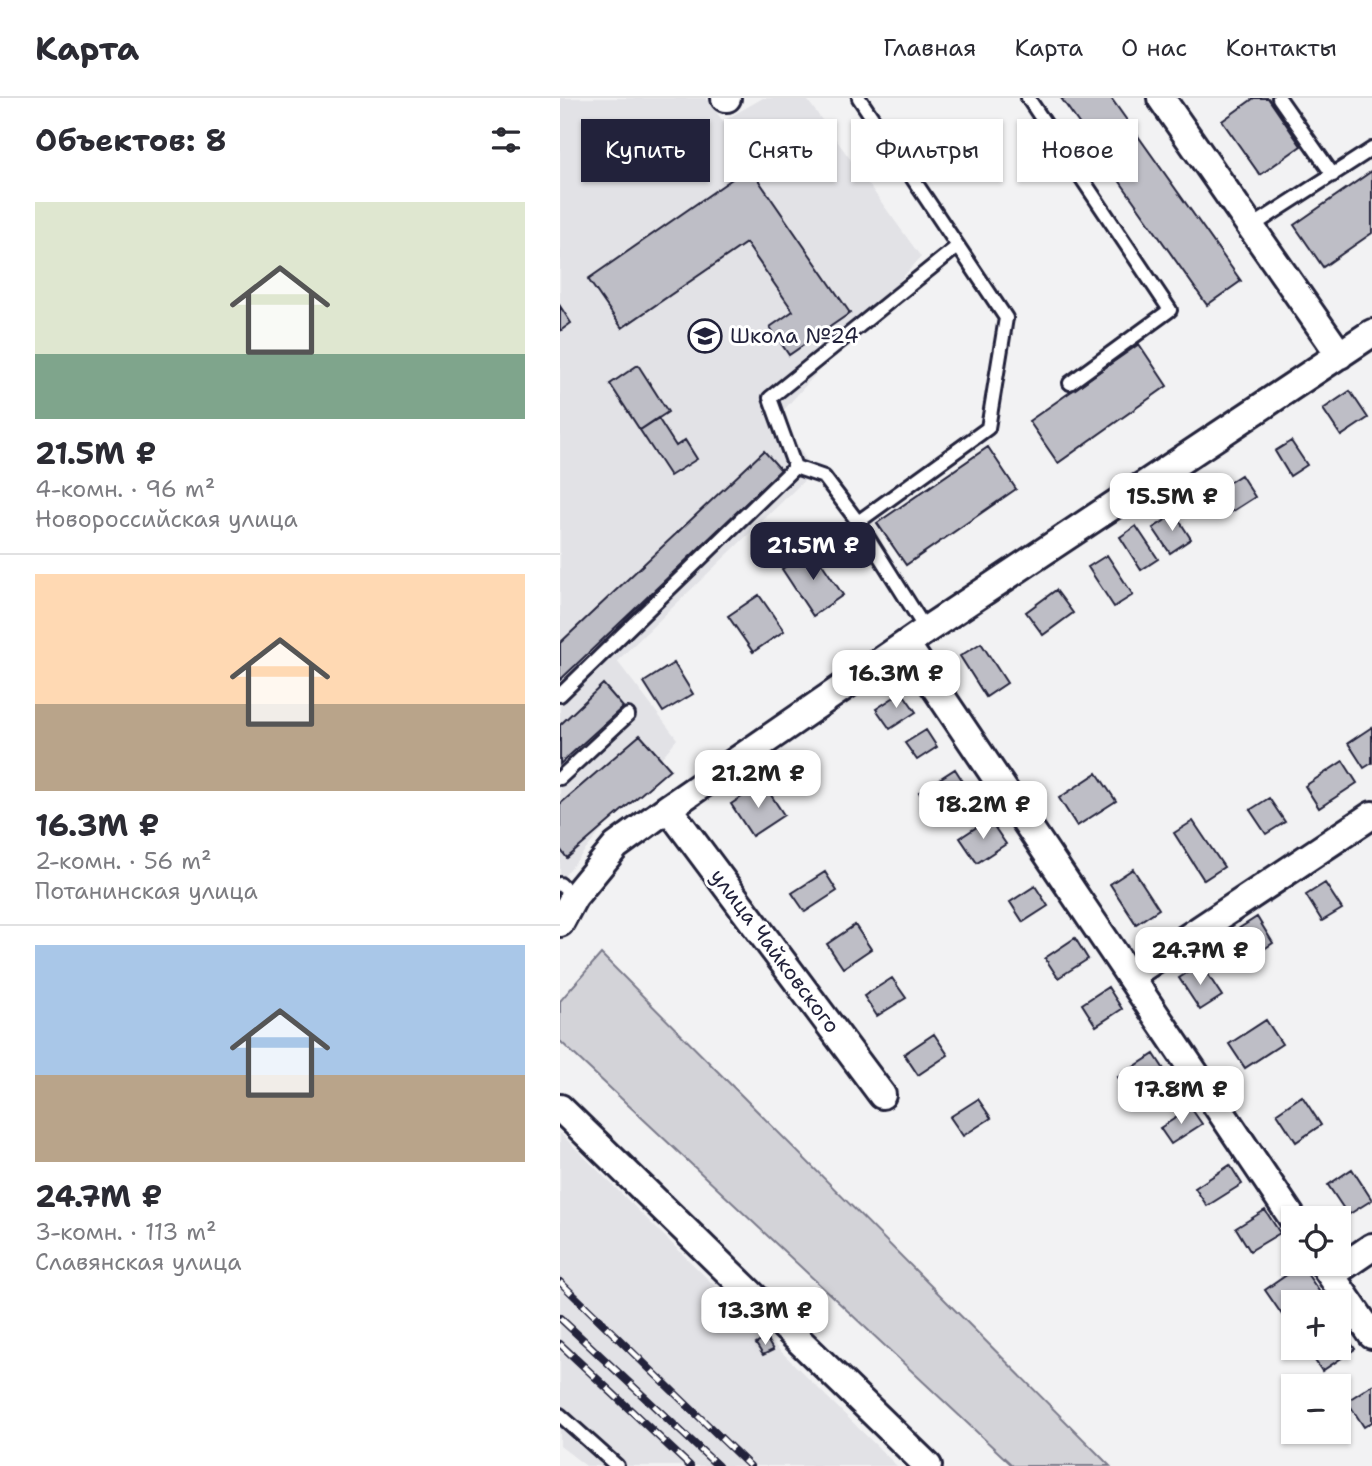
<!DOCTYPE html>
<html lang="ru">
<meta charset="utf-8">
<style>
body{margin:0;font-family:"Shantell Sans",sans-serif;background:#f7f7f7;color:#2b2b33;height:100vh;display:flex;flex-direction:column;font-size:26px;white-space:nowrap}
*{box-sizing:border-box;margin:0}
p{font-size:23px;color:#7c7c81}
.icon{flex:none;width:38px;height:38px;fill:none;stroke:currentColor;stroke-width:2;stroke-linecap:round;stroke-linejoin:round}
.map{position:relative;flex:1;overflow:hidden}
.side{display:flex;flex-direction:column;background:#fff;width:560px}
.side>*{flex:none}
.hud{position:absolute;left:21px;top:21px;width:665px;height:63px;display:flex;gap:14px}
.controls{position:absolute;left:721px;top:1108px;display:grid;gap:14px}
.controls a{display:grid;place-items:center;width:70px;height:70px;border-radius:0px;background:#fff;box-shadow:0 2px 5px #0004;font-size:35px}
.price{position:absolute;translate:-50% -60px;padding:0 16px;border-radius:14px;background:#fff;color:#222;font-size:23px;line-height:46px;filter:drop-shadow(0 2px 4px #0008)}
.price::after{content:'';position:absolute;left:50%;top:42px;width:21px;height:16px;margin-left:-10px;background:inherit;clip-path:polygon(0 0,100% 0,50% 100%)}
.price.active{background:#22223b;color:#fff}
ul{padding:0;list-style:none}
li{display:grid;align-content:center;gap:14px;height:371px;padding:0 35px}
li+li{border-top:2px solid #e1e1e2}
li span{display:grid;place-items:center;height:217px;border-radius:0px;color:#555}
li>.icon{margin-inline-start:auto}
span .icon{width:126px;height:126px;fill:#fffc;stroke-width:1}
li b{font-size:30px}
h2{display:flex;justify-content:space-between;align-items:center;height:84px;padding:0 35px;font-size:30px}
.pill{padding:0 24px;border-radius:0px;background:#fff;box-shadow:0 2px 5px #0004;font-size:24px;line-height:63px}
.pill.active{background:#22223b;color:#fff}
header{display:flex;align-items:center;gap:42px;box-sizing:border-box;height:98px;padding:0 35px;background:#fff;border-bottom:2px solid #e1e1e2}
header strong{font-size:33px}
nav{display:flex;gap:38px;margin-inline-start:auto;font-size:24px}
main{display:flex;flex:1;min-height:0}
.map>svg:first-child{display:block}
.built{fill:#e2e2e6}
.green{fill:#d3d3d8;stroke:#7a7a8a;stroke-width:2}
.building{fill:#bebec6;stroke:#22223b;stroke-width:2}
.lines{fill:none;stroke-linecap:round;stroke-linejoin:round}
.lane-casing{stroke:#22223b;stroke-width:18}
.street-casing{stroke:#22223b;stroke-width:32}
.lane{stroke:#fff;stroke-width:12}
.street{stroke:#fff;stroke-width:26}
.rail-casing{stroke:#22223b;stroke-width:8}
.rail{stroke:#fff;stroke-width:5;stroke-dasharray:16;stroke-linecap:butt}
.labels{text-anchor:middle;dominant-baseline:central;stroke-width:6;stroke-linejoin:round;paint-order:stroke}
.poi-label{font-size:21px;fill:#22223b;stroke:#fff;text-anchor:start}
.street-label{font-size:21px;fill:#22223b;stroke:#fff}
</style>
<header>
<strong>Карта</strong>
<nav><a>Главная</a><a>Карта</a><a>О нас</a><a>Контакты</a></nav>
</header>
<main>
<section class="side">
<h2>Объектов: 8<svg class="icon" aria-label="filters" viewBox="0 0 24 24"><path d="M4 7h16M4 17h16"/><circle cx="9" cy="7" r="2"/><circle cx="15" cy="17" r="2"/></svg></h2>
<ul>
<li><span style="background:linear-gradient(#dfe7d0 70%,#7fa58c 0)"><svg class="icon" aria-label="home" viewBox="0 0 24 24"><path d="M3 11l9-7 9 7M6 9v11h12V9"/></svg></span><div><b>21.5M ₽</b><p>4-комн. · 96 m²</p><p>Новороссийская улица</p></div></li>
<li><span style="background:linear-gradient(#ffd9b3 60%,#b9a48a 0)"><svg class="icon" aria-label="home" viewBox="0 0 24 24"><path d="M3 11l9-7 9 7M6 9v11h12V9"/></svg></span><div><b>16.3M ₽</b><p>2-комн. · 56 m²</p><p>Потанинская улица</p></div></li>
<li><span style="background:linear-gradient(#a9c7e8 60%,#b9a48a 0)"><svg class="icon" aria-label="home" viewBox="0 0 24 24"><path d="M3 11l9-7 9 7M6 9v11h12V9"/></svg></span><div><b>24.7M ₽</b><p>3-комн. · 113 m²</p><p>Славянская улица</p></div></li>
</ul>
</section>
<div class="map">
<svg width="812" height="1368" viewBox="0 0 812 1368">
<rect width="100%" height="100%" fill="#f2f2f3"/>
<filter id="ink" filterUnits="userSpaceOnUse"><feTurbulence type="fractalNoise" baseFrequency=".0143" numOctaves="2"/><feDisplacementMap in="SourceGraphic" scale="14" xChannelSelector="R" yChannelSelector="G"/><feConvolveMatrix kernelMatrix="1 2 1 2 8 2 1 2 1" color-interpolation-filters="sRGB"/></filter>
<g filter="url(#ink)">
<path class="built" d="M0,0H146L163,23L203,0H246L361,159L220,316L253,374L57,563L117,641L0,783Z
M0,1035L337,1368H26L0,1348Z"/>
<path class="green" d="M41,856L550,1368H453L0,943V903Z"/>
<path class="building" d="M501,0H551L681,183L647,207Z
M694,0H708L741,48L700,77L662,23Z
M188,70H190L290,215L229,257L210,229L233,213L186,145L62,230L28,181Z
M812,73V135L763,169L734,127Z
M0,208L11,225L0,233Z
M579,246L607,288L498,365L469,323Z
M78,267L108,314L80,332L50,286Z
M790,293L808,320L781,338L763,311Z
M98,320L116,348L125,342L137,361L110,378L80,332Z
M731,343L747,367L730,378L715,353Z
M428,349L456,391L346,467L317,425Z
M204,353L221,372L0,582V545Z
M681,377L695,399L665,418L651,396Z
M615,416L631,441L610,455L593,430Z
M576,428L598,461L581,472L560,439Z
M252,451L283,497L253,518L222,471Z
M547,457L573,497L554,509L528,469Z
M496,492L513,515L483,537L466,514Z
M199,497L224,533L193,554L168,518Z
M421,545L447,585L426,599L400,558Z
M114,565L133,596L103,614L84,584Z
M43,586L63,609L0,666V627Z
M342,594L356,614L330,631L316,611Z
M812,629V665L804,670L788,645Z
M366,632L377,649L357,662L345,645Z
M80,637L110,671L7,760L0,751V706Z
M783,663L797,685L759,710L745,688Z
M395,671L411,696L375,719L359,694Z
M537,675L556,703L517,728L499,700Z
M203,685L224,717L192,738L171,706Z
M709,700L725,724L706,736L690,712Z
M429,721L446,746L417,765L400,740Z
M633,723L664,769L644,782L614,735Z
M573,771L599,811L576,826L550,786Z
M265,774L277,793L245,814L232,795Z
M765,785L782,811L762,823L746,797Z
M475,788L488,808L463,824L450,804Z
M697,819L713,845L695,857L678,831Z
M295,827L311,851L283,870L267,846Z
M515,840L528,861L498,880L485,860Z
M641,866L662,898L640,912L619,880Z
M332,880L346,900L317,918L304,898Z
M548,889L562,911L536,928L522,906Z
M706,922L722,946L685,970L669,946Z
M374,936L388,957L358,977L344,956Z
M594,956L611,982L575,1005L558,979Z
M742,998L761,1027L736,1044L717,1015Z
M418,1001L431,1020L403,1038L390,1019Z
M631,1010L642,1026L611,1046L600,1030Z
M670,1067L682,1086L647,1108L635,1090Z
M792,1071L812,1102L788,1117L768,1087Z
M705,1112L720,1135L690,1153L676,1130Z
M741,1167L761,1196L749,1204H733V1215L725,1221L705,1192Z
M783,1233L795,1251L762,1273L750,1255L759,1250H779V1236Z
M206,1240L213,1252L203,1257L196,1246Z
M812,1287V1324L804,1329L787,1303Z"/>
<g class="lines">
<defs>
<path id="lane" d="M468,0L610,212L510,285
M719,0L773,77
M691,129L812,51
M298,424L428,330L446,220L299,0
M366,532L298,424L264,379L235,369L210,300L398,148
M0,597L235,369
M0,680L68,617
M0,786L14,799
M0,1317L57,1368"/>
<path id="street" d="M165,0H167
M601,0L780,257
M346,546L733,1121
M108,710L322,997
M0,825L14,799L56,748L108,710L366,532L812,235
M570,878L812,717
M0,1010L368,1368
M763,1166L812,1237
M771,1177L812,1149"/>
</defs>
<use href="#lane" class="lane-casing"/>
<use href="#street" class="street-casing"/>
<use href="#lane" class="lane"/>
<use href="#street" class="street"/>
<defs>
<path id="rail" d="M0,1184L190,1368
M0,1220L158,1368
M0,1246L130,1368"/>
</defs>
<use href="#rail" class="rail-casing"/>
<use href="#rail" class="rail"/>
</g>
</g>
<defs>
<symbol id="school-ring" viewBox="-11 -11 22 22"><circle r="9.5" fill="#fff" stroke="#22223b" stroke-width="1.5"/><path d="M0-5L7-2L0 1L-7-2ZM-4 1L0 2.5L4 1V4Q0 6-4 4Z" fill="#22223b"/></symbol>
</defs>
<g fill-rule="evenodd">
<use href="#school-ring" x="126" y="219" width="38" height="38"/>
</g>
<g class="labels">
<g class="poi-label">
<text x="170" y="238">Школа №24</text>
</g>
<g class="street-label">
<text transform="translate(215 853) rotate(53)">улица Чайковского</text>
</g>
</g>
</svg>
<div class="controls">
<a><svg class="icon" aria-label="locate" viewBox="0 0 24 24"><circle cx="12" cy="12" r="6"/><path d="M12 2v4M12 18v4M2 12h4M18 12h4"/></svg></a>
<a>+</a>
<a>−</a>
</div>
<b class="price" style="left:612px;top:435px">15.5M ₽</b>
<b class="price active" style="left:253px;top:484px">21.5M ₽</b>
<b class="price" style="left:336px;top:612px">16.3M ₽</b>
<b class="price" style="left:198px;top:712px">21.2M ₽</b>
<b class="price" style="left:423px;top:743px">18.2M ₽</b>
<b class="price" style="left:640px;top:889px">24.7M ₽</b>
<b class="price" style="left:621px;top:1028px">17.8M ₽</b>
<b class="price" style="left:205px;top:1249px">13.3M ₽</b>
<div class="hud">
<a class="pill active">Купить</a>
<a class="pill">Снять</a>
<a class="pill">Фильтры</a>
<a class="pill">Новое</a>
</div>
</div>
</main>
